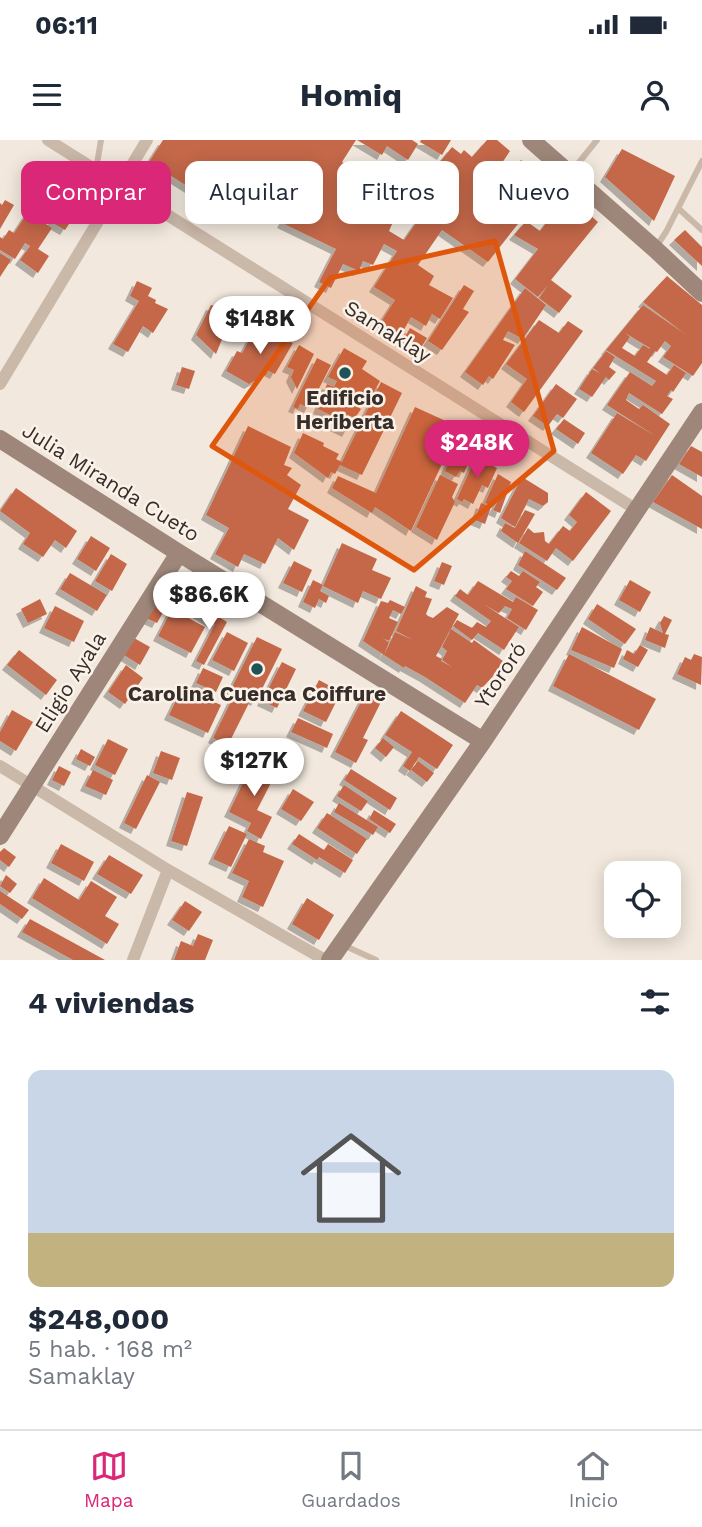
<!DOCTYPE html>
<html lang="es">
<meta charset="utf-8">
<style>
body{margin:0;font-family:"Work Sans",sans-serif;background:#f6f6f7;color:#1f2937;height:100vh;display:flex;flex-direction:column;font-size:26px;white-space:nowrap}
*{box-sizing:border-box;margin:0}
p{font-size:23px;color:#747a83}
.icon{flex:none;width:38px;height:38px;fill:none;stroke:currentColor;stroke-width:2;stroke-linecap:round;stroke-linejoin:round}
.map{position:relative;height:820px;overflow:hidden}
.drawer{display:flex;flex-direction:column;background:#fff;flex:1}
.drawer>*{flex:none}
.banner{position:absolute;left:21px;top:21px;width:662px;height:63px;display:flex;gap:14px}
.controls{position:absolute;left:604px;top:721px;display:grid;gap:14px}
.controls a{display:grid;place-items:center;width:77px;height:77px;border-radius:14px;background:#fff;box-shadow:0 4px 18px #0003;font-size:35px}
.price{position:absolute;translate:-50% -60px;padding:0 16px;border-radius:24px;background:#fff;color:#222;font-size:23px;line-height:46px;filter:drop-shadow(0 2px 4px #0008)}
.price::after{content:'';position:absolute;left:50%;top:42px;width:21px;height:16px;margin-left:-10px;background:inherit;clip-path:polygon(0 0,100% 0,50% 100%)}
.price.on{background:#db2777;color:#fff}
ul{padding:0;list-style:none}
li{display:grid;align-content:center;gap:14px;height:371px;padding:0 28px}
li span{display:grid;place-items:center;height:217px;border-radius:14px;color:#555}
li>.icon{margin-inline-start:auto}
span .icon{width:126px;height:126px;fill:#fffc;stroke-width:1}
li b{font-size:30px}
h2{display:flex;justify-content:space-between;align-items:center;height:84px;padding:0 28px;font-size:30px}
.pill{padding:0 24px;border-radius:14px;background:#fff;box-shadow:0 4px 18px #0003;font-size:24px;line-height:63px}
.pill.on{background:#db2777;color:#fff}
.status{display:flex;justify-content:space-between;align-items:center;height:49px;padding:0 35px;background:#fff;direction:ltr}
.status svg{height:19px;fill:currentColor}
header{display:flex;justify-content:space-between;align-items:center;height:91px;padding:0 28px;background:#fff;font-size:32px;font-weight:700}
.dock{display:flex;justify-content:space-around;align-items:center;height:98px;border-top:2px solid #e0e1e3;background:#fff;font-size:19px;color:#747a83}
.dock a{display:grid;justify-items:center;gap:4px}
.dock .on{color:#db2777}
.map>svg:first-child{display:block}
.building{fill:#c46848;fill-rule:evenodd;filter:url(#shadow)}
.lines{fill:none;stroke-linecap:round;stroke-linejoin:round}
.lane{stroke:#cab8a9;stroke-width:6}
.street{stroke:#cab8a9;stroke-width:12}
.secondary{stroke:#9e877a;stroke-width:18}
.marked{fill:#df570d;fill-opacity:0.2;stroke:#df570d;stroke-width:5;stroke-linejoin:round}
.poi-dot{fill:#1e5458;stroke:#faf2e9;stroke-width:2.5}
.labels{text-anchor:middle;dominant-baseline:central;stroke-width:5;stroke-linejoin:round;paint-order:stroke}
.street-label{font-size:21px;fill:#372d29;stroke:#faf2e9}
.poi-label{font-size:21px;font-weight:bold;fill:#372d29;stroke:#faf2e9}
</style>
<div class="status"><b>06:11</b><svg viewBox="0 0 49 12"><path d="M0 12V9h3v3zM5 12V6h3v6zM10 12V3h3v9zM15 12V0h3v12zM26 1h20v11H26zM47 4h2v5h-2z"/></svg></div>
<header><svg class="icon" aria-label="menu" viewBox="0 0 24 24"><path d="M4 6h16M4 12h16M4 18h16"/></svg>Homiq<svg class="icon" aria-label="person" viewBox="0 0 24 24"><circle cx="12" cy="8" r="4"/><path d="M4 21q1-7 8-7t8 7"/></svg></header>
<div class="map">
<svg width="702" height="820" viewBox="0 0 702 820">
<defs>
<filter id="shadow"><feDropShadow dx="-5" dy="5" stdDeviation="0" flood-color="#0004"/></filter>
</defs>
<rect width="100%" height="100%" fill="#f2e8dd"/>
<path class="building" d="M163,0H356L342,22L369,39L368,43L401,64L389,91L404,100L421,76L405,66L452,7L461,14L464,10L472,17L487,0H497L510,11L500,26L510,33L521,20L545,39L525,75L488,122L442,90L418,125L434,136L429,145L453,158L440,179L432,174L426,186L411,177L401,195L381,182L395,160L374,147L397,111L384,104L373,125L363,121L359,131L343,124L331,148L319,142L336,109L282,83L292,65L273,52L269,59L244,42L225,70L149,22Z
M357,0H412L418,4L408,20L387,6L382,15Z
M421,0H451L442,15L420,2Z
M622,9L675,36L654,81L605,37Z
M71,53L85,60L65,90L51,82Z
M5,60L14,65L0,89V63L2,65Z
M575,62L598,82L551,140L572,156L559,173L539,158L548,145L538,157L515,139L538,109L514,95L526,81L540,91L551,77L558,84Z
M28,72L52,88L38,109L49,116L38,133L20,120L30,106L25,103L15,119L0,110V97L3,99L9,90L14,93Z
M685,90L702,107V126L674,100Z
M0,113L11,120L0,137Z
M667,136L702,165V223L693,236L663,217L671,206L665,201L657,212L655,211L647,222L667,235L674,225L686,233L673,252L671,250L667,256L673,259L662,274L629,253L626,260L639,269L643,265L670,284L646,321L636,315L623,334L591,313L617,273L657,297L607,265L630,232L652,246L656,241L606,210L643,165L685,194L643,162ZM625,193L650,208V209L643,205L635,216L622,208L630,197Z
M137,141L152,148L148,156L156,160L155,163L168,169L153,193L143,186L128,212L113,204L139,161L130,156Z
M464,145L474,151L463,169L469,172L442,210L428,201Z
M525,148L546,165L523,199L508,191L503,200L515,205L493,239L489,236L483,245L465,232Z
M211,165L234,170L216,214L196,195Z
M539,180L559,193L568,181L583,191L524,272L511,262L527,239L506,224Z
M258,185L293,203L275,234L265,229L267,234L249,244L226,231L237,211L242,213Z
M410,188L427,198L422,206L405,197Z
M299,205L314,214L297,249L291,237L294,230L287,227Z
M344,208L367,221L362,229L380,241L371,257L365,253L357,266L361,269L355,278L338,271L354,279L347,292L333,285L337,278L318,269L327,244L334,247L337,241L328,237Z
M606,211L615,217L609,227L616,232L609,240L606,237L592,257L579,249L592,229L601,234L593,228Z
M317,218L331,225L309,268L300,264L298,269L293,267Z
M182,227L195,231L189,249L176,245Z
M381,242L402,253L362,335L340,325L335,334L331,332L328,338L294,313L303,293L324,303L323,306L339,314L336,319L342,322Z
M556,244L577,259L563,278L557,274L548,286L533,276Z
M415,267L459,287L411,391L375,367L372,373L332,348L338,336L376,353Z
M564,279L585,293L578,304L556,289Z
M248,286L291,307L284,325L292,328L287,335L301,345L288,369L309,380L294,410L278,398L265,424L244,414L238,427L215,414L229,388L206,375Z
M461,296L477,304L464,333L460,331L456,337L445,331Z
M691,306L702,312V337L679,324Z
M476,317L497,328L488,348L482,345L473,364L464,359L462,362L457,359Z
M498,334L511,342L500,373L493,370L497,363L492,361L490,365L485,363Z
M440,335L458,344L452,357L455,362L437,400L416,387Z
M672,335L702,356V389L653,362Z
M522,337L548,353V362L543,366L529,359L515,387L501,378Z
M16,348L77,391L66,408L55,400L43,417L23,404L30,393L0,371Z
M586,352L611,371L573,421L556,408L547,421L519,403L528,388L534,393L544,392L545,401L549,404L563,386L570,391L577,382L569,375Z
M481,363L491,367L485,384L475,380Z
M525,370L535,374L518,403L501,391L505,383L515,388Z
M91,396L110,408L96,431L77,419Z
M342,403L377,419L372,430L391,438L381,459L363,451L358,463L323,446Z
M525,411L566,438L557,450L518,425Z
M111,414L127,424L112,451L95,441Z
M294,421L312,430L302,452L283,443Z
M442,422L452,426L444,445L434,441Z
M511,431L519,436L523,431L540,442L536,447L543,452L533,466L506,449L512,441L506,437Z
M70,433L107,455L97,471L60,449Z
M313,440L323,445L320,451L329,456L326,463L319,459L315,468L303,462Z
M630,440L651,452L640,472L619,460Z
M478,441L513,462L516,457L538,470L526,490L507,478L512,469L505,466L499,473L483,464L519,487L504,510L478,493L472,500L453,486L457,480L472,488L477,482L486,487L491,481L455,456L460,449L468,455Z
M416,446L427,452L425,457L432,459L426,474L428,476L433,478L447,467L459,474L436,516L442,519L441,521L452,527L442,520L447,511L442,507L451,489L472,503L474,500L503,521L496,533L482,548L477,545L465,563L425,537L405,526L404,528L384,515L395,492L413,500L396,491Z
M158,456L169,462L157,483L146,478Z
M40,459L47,474L28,483L21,469Z
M390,460L405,467L401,474L393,470L389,478L398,482L389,501L382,498L389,502L384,515L363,501L381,461L388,463Z
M195,462L227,482L204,525L196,521L215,484L191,469Z
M597,464L636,489L625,504L588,479Z
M55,466L84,481L74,502L44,488Z
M172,469L205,487L191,513L158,496Z
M664,476L672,480L665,494L669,495L665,508L645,500L650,487L663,493L660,483Z
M582,487L622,509L614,528L571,510Z
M227,492L248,503L234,531L212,520Z
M257,497L282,509L256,561L231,549Z
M134,498L150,507L140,525L124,515Z
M640,505L648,510L638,527L623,519L627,510L634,514Z
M19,510L57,540L46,555L7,525Z
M569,514L656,559L639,590L553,546Z
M694,514L702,517L701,545L677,534L685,517L691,520Z
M282,522L296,529L277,568L262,561Z
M126,525L143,538L125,564L108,552Z
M203,528L223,537L216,552L196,543Z
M319,540L341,552L326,582L303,571Z
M182,548L221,565L208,593L169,575Z
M368,548L384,556L363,598L368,600L356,623L335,612Z
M234,555L249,563L228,605L213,598Z
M12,570L33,582L16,611L0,601V592Z
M401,571L453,605L437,629L419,617L410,631L403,626L412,612L385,595Z
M298,578L333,594L327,608L291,592Z
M383,598L394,607L386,617L375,608Z
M108,599L128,609L115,635L95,625Z
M81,609L95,617L90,626L76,619Z
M161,611L180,618L172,640L153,633Z
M254,620L277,631L257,670L272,677L261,699L247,691L251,683L229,672Z
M418,621L434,633L427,642L411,630Z
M59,626L71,632L64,646L52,640Z
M351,629L397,658L390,670L344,640Z
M93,630L113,640L106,655L85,646Z
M147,635L160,642L136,689L124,683Z
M344,645L368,661L361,671L337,656Z
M293,649L314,662L301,681L281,669Z
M187,652L203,657L187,706L171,701Z
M339,663L378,687L373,695L334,672Z
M374,670L396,684L390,693L369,679Z
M327,673L367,699L357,714L317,688Z
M229,686L247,694L231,727L213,719Z
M299,694L324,710L328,704L353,720L345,733L319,717L317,720L292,704Z
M249,699L265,706L263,712L284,721L263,767L242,757L249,741L232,733Z
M61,704L94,722L84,741L51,723Z
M4,708L16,717L9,727L0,720V712Z
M109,715L143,735L131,754L97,734Z
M6,735L17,744L10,753L0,746Z
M44,738L79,760L91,741L117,757L105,776L119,784L107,804L32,758Z
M0,751L29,770L22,779L0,764Z
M307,758L334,775L319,800L292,784Z
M185,761L202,772L189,791L172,780Z
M30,779L105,820H73L22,792Z
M198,794L213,800L205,820H174L181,801L193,806Z"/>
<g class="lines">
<path class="lane" d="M96,30L101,0
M572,31L597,0
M679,69L702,90
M656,107L666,92L702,21
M343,805L376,820"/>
<path class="street" d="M48,0L637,370
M0,244L147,0
M0,626L168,730L325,820
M133,820L168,730"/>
<path class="secondary" d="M531,0L655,109L702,153
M0,299L179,413L483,601
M0,696L179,413
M330,820L483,601L702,272"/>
</g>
<path class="marked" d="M495,101L554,311L414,430L212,306L330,138Z"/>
<g class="poi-dot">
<circle cx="345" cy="233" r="7"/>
<circle cx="257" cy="529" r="7"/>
</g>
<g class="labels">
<g class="street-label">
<text transform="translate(388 191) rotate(32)">Samaklay</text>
<text transform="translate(111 342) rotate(32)">Julia Miranda Cueto</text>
<text transform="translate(500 535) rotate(-56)">Ytororó</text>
<text transform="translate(70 542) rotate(-58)">Eligio Ayala</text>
</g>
<g class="poi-label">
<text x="345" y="257">Edificio<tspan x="345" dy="24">Heriberta</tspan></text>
<text x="257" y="553">Carolina Cuenca Coiffure</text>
</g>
</g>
</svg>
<div class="controls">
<a><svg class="icon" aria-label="locate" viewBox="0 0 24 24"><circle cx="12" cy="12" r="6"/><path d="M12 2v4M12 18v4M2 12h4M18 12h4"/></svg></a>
</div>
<b class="price" style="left:260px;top:216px">$148K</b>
<b class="price on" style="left:477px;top:340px">$248K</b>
<b class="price" style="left:209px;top:492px">$86.6K</b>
<b class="price" style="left:254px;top:658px">$127K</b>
<div class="banner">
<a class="pill on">Comprar</a>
<a class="pill">Alquilar</a>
<a class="pill">Filtros</a>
<a class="pill">Nuevo</a>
</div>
</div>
<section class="drawer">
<h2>4 viviendas<svg class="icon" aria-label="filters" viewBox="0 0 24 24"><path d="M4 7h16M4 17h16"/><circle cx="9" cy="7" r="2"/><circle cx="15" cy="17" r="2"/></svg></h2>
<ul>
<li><span style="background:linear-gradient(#c9d6e8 75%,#c2b280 0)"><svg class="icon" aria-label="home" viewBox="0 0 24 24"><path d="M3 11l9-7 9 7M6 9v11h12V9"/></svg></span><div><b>$248,000</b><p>5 hab. · 168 m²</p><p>Samaklay</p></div></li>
</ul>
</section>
<nav class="dock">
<a class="on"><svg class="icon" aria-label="map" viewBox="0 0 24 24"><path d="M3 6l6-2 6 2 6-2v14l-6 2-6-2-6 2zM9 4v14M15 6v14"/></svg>Mapa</a>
<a><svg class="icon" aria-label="saved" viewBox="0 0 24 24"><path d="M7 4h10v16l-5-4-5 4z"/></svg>Guardados</a>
<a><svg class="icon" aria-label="home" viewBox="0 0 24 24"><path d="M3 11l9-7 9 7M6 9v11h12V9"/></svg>Inicio</a>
</nav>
